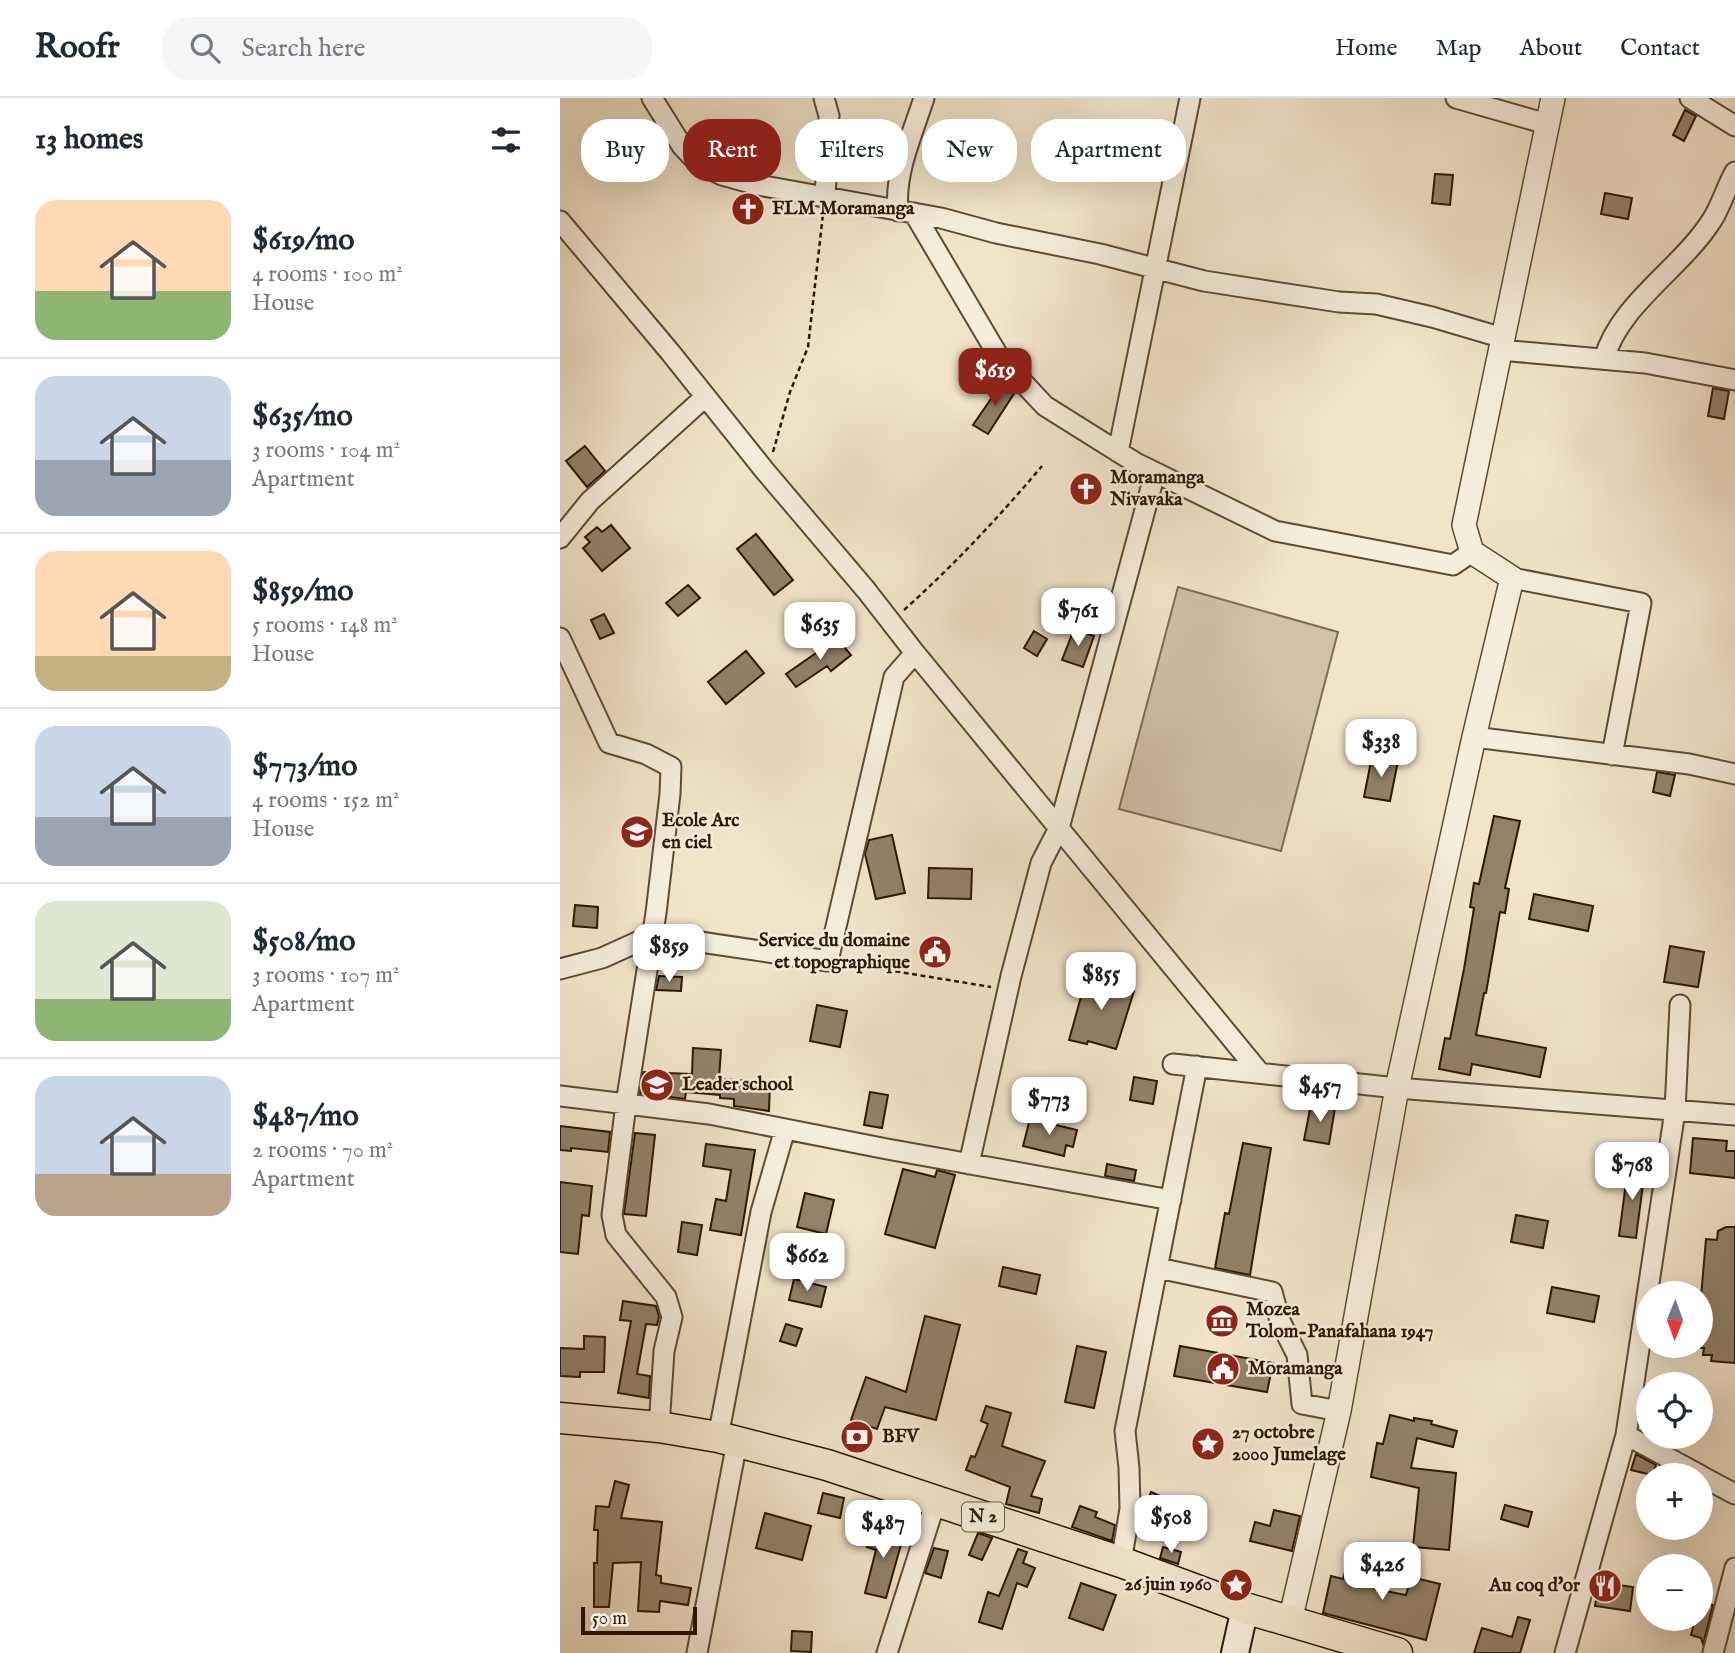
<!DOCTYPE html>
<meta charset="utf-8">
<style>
body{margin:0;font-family:"IM FELL English",serif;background:#f6f6f7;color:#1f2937;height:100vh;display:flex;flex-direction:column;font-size:26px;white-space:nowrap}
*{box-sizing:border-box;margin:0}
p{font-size:23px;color:#747a83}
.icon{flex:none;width:38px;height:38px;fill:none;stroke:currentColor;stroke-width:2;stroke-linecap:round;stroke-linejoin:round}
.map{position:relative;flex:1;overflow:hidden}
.panel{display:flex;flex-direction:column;background:#fff;width:560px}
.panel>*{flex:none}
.top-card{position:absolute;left:21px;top:21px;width:665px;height:63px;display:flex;gap:14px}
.needle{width:46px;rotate:181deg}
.fabs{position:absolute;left:1076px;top:1183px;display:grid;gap:14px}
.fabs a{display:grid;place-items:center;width:77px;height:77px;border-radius:50%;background:#fff;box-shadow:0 7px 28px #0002;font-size:35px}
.scale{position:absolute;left:21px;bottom:18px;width:116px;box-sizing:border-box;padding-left:7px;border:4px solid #2c1800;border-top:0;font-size:19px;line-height:24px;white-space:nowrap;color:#2c1800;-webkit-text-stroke:5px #f6eddc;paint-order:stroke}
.price{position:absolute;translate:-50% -60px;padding:0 16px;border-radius:14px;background:#fff;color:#222;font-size:23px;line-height:46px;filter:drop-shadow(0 2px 4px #0008)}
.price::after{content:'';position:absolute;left:50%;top:42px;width:21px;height:16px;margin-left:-10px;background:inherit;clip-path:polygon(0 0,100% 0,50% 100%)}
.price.selected{background:#8f2418;color:#fff}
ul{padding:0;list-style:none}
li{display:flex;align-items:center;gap:21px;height:175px;padding:0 35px}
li+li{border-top:2px solid #e0e1e3}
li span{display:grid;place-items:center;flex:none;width:196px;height:140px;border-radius:21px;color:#555}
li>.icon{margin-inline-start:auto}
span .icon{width:84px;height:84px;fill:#fffc;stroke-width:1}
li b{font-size:30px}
h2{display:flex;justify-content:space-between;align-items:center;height:84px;padding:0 35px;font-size:30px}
.pill{padding:0 24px;border-radius:28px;background:#fff;box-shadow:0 7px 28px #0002;font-size:24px;line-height:63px}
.pill.selected{background:#8f2418;color:#fff}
header{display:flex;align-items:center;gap:42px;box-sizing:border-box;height:98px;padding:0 35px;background:#fff;border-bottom:2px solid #e0e1e3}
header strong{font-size:33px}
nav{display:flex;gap:38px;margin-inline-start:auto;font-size:24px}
.search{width:490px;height:63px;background:#f6f6f7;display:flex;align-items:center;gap:18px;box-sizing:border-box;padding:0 24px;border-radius:28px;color:#747a83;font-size:26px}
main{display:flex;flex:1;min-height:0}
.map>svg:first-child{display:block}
.green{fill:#d0c1a7;stroke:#7e6c54;stroke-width:2}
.building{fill:#928269;stroke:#2c1800;stroke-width:2}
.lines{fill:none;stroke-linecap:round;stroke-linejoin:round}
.minor-casing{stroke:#5d4b32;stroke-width:23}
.tertiary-casing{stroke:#5d4b32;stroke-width:26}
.secondary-casing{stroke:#2c1800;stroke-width:30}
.primary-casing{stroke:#2c1800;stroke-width:33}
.path{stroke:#2c1800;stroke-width:2.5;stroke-dasharray:5 3.5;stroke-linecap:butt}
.minor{stroke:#f6eddc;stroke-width:19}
.tertiary{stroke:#f6eddc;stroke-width:23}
.secondary{stroke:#f6eddc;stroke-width:26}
.primary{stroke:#f1e4c9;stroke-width:30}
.labels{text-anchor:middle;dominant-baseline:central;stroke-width:5;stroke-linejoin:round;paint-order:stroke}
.shield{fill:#f6eddc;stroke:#695842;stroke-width:2}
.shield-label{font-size:18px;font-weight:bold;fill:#2c1800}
.poi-label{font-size:19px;font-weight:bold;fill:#2c1800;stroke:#f6eddc;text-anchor:start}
</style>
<header>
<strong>Roofr</strong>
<div class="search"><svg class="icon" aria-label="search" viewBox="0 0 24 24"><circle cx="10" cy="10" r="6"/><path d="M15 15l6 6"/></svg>Search here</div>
<nav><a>Home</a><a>Map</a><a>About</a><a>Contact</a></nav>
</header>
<main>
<section class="panel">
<h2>13 homes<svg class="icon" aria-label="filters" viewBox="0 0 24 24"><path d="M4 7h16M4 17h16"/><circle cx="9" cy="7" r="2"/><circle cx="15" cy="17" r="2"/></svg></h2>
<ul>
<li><span style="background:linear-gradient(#ffd9b3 65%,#8fb573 0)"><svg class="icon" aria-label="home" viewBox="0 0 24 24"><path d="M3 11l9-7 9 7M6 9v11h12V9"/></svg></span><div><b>$619/mo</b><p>4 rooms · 100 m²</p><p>House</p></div></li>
<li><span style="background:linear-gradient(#c9d6e8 60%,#9aa5b1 0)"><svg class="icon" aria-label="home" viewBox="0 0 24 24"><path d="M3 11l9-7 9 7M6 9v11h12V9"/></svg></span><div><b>$635/mo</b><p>3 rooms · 104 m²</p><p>Apartment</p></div></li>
<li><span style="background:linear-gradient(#ffd9b3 75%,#c2b280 0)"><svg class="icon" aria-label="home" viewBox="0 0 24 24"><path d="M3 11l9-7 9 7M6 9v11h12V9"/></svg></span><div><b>$859/mo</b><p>5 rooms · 148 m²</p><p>House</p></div></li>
<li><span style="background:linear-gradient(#c9d6e8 65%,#9aa5b1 0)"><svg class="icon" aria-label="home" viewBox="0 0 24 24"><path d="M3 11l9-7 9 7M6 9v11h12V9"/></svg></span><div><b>$773/mo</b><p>4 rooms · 152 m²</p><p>House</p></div></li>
<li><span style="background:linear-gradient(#dfe7d0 70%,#8fb573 0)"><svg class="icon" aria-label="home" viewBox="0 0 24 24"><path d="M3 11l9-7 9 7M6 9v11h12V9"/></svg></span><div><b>$508/mo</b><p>3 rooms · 107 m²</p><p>Apartment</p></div></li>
<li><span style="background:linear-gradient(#c9d6e8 70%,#b9a48a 0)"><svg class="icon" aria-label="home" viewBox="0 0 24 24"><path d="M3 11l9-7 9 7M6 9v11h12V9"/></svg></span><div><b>$487/mo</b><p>2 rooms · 70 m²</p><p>Apartment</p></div></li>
</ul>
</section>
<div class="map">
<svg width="1175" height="1555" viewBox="0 0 1175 1555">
<rect width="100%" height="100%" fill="#f1e4c9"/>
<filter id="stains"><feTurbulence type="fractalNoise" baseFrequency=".00286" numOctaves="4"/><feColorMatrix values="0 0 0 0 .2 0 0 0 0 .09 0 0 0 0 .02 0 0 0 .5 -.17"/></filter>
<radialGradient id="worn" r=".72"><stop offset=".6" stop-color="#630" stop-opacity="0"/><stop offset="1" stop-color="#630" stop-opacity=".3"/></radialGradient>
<path class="green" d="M618,489L778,534L721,753L559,711Z"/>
<path class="building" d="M1125,12L1136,18L1124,43L1113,37Z
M875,76L893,77L890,107L872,105Z
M1045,95L1072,100L1068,121L1041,116Z
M444,282L455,294L428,336L413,327Z
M1153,290L1169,293L1164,321L1148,318Z
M25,348L45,373L27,389L6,363Z
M51,427L70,450L42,473L23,450L30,444L25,439L37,429L42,434Z
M196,436L233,482L214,497L177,451Z
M128,487L140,500L118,518L106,505Z
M44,516L54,535L40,541L31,522Z
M514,531L534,538L523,569L502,562Z
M474,533L487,541L477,558L464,550Z
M275,538L291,557L271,573L267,568L236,589L226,576L256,555Z
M186,553L204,575L166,606L148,584Z
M812,658L838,663L830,703L804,699Z
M1097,674L1115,677L1110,698L1093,694Z
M934,718L960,723L945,790L949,791L945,815L940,814L926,895H924L916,937L986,950L980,979L912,966L910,977L879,971L885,940L890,941L904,871L914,810L910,809L914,785L919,786Z
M332,737L345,795L316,801L305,756L309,742Z
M369,770L412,771L411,801L368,800Z
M974,796L1033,808L1028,833L969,821Z
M15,807L38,809L37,830L13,828Z
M1110,848L1144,854L1138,889L1104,884Z
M529,870L547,875L544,885L574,893L556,951L528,943L527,946L509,942Z
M99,878L122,879L121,893L96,892Z
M257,907L287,913L280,949L250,943Z
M133,950L161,952L159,981L210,984L209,1013L174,1008V1001L160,1000V997L126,994L125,1001L80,995L83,974L132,976Z
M574,979L597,983L593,1006L570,1002Z
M310,994L328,997L322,1030L304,1027Z
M751,1006L775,1010L769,1046L744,1042Z
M470,1021L517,1032L513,1049L506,1047L504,1058L463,1048Z
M0,1028L50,1034L48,1054L11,1050V1053L0,1052Z
M75,1035L95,1037L86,1118L64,1116Z
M1133,1040L1167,1043L1166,1053H1175V1080L1130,1075Z
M683,1045L711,1050L690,1177L655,1170L665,1115L669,1116Z
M146,1046L195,1052L181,1137L150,1132L156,1101L166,1103L171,1072L143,1068Z
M547,1066L576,1072L574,1083L545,1078Z
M1068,1069L1085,1071L1076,1140L1059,1138Z
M343,1071L375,1079L377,1072L395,1077L375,1150L325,1136Z
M0,1084L32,1088L29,1118L22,1117L18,1156L0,1154Z
M245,1095L274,1102L266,1136L237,1129Z
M956,1117L988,1123L983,1150L951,1144Z
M122,1124L142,1127L137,1157L118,1154Z
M1166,1129H1175V1265L1151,1263L1152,1257H1143L1144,1250H1141V1199L1146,1141L1157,1142L1158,1133Z
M443,1169L480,1177L476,1196L439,1188Z
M234,1181L266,1189L261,1209L229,1202Z
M992,1189L1039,1198L1034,1224L987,1215Z
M63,1203L96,1208L99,1219L97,1227L86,1226L77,1276L90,1278L89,1300L58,1295L71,1223L60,1222Z
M365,1218L400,1227L376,1322L325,1309L317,1331L291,1322L306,1279L346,1294Z
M226,1226L242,1231L236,1248L220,1243Z
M24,1238L45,1239L44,1274H20V1279L0,1278V1250L24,1251Z
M517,1248L546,1254L534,1310L505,1304Z
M620,1248L713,1265L707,1294L614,1278Z
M426,1308L451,1315L442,1348L485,1363L471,1398L482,1401L479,1415L446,1406L450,1389L406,1372L411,1358L415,1359L428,1326L421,1323Z
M830,1317L854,1323V1320L872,1323L871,1326L897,1333L893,1349L857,1340L851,1370L896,1375L889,1452L853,1449L859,1390L811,1379L817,1345L823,1346Z
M1076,1356L1096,1367L1092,1377L1071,1372Z
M55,1383L69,1387L61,1420L102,1424L96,1477L101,1478V1485L131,1490L128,1507L100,1503L99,1514L78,1513L81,1464L53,1465L49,1509H34V1465H37L38,1432H34L36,1408L49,1409Z
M591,1394L623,1408L615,1428L583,1415Z
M263,1395L284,1400L280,1420L258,1415Z
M945,1407L972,1414L968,1429L941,1421Z
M520,1408L537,1414L535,1419L555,1427L552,1443L512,1429Z
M714,1412L740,1418L732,1453L690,1443L695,1424L710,1428Z
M205,1415L251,1428L242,1462L196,1450Z
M314,1427L344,1436L326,1500L305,1495L316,1452L307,1449Z
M418,1435L432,1440L422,1462L409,1457Z
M603,1449L621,1454L618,1466L600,1460Z
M374,1450L388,1453L381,1480L365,1475Z
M458,1451L467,1454L463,1465L475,1470L467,1489L457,1485L442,1531L419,1524L428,1494L439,1498Z
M788,1461L810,1466L808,1475L824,1479L820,1492L846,1497L851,1479L880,1486L866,1542L763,1515L771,1478L783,1481Z
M1039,1484L1073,1489L1070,1513L1035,1508Z
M521,1485L556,1497L543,1532L509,1520Z
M1141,1504L1153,1507L1143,1546L1141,1540L1131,1537L1135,1521H1141Z
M958,1519L970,1522L960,1555H914L922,1530L952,1539Z
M232,1533L252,1534L251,1554L231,1553Z"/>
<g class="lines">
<defs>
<path id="minor" d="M92,0L122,48L137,64L162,77L198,87L381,120L436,135L540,156L644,183L779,204L816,206L872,219L943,240
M264,0L269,18L265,100
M896,0L987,26
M1130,0L1175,28
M338,113C334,75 353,35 364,0
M354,115L439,259L485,308L576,365L715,433L893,467L912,454
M0,123L110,254L205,373L306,492L355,555L700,975
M940,252L1085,265L1175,282
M1044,261C1060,205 1121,171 1152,122C1160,110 1167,88 1175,74
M558,354L630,0
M0,440L30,403L145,299
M952,480L1081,505L1052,657
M0,540L49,645L86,656L111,669L110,696L96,815L66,1006L52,1117L56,1137L106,1199L112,1219L104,1253L99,1329
M914,639L1129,666L1175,676
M0,871L42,860L93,837L268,863L334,579L355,555
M613,966L837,990L1175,1017
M0,998L149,1016L327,1051L611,1102
M409,1066L451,878L481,765L499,730L595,375
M598,1170L712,1194L720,1223L737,1257L742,1306L779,1313
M1066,1337L1140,1377
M158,1339L201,1114L225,1031
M1141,1378L1175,1396
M561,1464L570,1411L569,1370L565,1333L637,968
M137,1555L177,1344
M327,1555L376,1402
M1005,1555L1066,1337L1115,1013L1120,907
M1153,1555L1175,1470"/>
<path id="tertiary" d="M730,1523L779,1313L837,990L914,639L952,480L912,454L904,427L993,0"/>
<path id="secondary" d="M675,1555L685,1510"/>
<path id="primary" d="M0,1320L99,1329L158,1339L267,1367L561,1464L685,1510L837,1555"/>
</defs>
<use href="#minor" class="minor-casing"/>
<use href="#tertiary" class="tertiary-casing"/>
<use href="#secondary" class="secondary-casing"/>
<use href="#primary" class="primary-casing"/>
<path class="path" d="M213,354L230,294L248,249L263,116
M344,512C394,467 439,419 482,368
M285,865L431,889"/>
<use href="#minor" class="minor"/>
<use href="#tertiary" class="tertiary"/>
<use href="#secondary" class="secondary"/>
<use href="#primary" class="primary"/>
</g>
<defs>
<symbol id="church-disc" viewBox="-11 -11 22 22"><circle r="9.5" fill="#8f2418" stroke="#f6eddc"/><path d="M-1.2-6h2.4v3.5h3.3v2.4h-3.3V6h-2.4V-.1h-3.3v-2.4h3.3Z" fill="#fff"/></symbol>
<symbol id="school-disc" viewBox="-11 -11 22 22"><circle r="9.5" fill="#8f2418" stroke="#f6eddc"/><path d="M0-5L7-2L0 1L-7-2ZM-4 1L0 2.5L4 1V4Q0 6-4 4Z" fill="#fff"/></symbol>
<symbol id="civic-disc" viewBox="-11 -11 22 22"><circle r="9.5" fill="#8f2418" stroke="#f6eddc"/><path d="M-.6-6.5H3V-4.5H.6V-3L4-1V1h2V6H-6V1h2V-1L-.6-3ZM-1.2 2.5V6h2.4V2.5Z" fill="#fff"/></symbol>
<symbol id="museum-disc" viewBox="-11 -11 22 22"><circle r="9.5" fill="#8f2418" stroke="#f6eddc"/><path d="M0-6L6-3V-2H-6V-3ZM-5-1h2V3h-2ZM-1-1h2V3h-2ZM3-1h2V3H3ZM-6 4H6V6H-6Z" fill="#fff"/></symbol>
<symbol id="bank-disc" viewBox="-11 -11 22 22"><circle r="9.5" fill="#8f2418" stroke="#f6eddc"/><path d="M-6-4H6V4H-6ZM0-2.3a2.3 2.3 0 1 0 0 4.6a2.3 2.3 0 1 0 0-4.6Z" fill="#fff"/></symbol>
<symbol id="sight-disc" viewBox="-11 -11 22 22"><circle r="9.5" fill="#8f2418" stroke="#f6eddc"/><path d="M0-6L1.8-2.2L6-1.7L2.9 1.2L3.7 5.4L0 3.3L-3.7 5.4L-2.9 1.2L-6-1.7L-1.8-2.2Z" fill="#fff"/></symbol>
<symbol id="restaurant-disc" viewBox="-11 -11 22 22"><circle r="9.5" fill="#8f2418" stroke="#f6eddc"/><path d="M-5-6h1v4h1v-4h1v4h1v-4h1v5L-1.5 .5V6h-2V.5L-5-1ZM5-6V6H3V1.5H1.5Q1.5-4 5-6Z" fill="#fff"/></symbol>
</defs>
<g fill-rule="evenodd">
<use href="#church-disc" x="169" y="92" width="38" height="38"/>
<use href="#church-disc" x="507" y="372" width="38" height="38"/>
<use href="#school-disc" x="58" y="715" width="38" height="38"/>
<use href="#civic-disc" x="356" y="835" width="38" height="38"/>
<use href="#school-disc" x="78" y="968" width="38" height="38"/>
<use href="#museum-disc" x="643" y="1204" width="38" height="38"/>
<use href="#civic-disc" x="644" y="1252" width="38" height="38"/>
<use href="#bank-disc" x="278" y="1320" width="38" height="38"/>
<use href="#sight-disc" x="629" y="1327" width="38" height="38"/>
<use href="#sight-disc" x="657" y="1468" width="38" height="38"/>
<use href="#restaurant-disc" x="1026" y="1469" width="38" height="38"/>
</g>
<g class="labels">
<rect class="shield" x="402" y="1404.5" width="42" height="29" rx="5"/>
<g class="shield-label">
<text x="423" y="1419">N 2</text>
</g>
<g class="poi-label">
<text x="212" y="111">FLM Moramanga</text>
<text x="550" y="380">Moramanga<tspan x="550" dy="22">Nivavaka</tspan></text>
<text x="102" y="723">Ecole Arc<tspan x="102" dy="22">en ciel</tspan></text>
<text x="350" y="843" text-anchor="end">Service du domaine<tspan x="350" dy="22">et topographique</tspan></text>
<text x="122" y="987">Leader school</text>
<text x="686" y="1212">Mozea<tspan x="686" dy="22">Tolom-Panafahana 1947</tspan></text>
<text x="688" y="1271">Moramanga</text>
<text x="672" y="1335">27 octobre<tspan x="672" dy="22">2000 Jumelage</tspan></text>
<text x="322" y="1339">BFV</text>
<text x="652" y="1487" text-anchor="end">26 juin 1960</text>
<text x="1020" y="1488" text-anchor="end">Au coq d'or</text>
</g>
</g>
<rect width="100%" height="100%" filter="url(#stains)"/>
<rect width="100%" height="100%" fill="url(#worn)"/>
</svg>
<div class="fabs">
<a><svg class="needle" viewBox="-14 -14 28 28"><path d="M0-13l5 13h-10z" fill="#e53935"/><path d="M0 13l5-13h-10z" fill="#747a83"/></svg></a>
<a><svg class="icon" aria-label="locate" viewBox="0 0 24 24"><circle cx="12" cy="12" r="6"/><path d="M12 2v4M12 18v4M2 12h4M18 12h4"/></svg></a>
<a>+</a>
<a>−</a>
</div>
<div class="scale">50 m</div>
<b class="price selected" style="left:435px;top:310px">$619</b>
<b class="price" style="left:518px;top:550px">$761</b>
<b class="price" style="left:260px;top:564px">$635</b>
<b class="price" style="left:821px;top:681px">$338</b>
<b class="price" style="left:109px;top:886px">$859</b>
<b class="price" style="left:541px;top:914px">$855</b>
<b class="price" style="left:760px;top:1026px">$457</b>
<b class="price" style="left:489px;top:1039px">$773</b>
<b class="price" style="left:1072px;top:1104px">$768</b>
<b class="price" style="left:247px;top:1195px">$662</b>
<b class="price" style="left:611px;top:1457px">$508</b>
<b class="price" style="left:323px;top:1462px">$487</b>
<b class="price" style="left:822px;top:1504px">$426</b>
<div class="top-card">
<a class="pill">Buy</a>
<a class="pill selected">Rent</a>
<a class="pill">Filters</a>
<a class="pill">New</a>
<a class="pill">Apartment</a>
</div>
</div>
</main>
